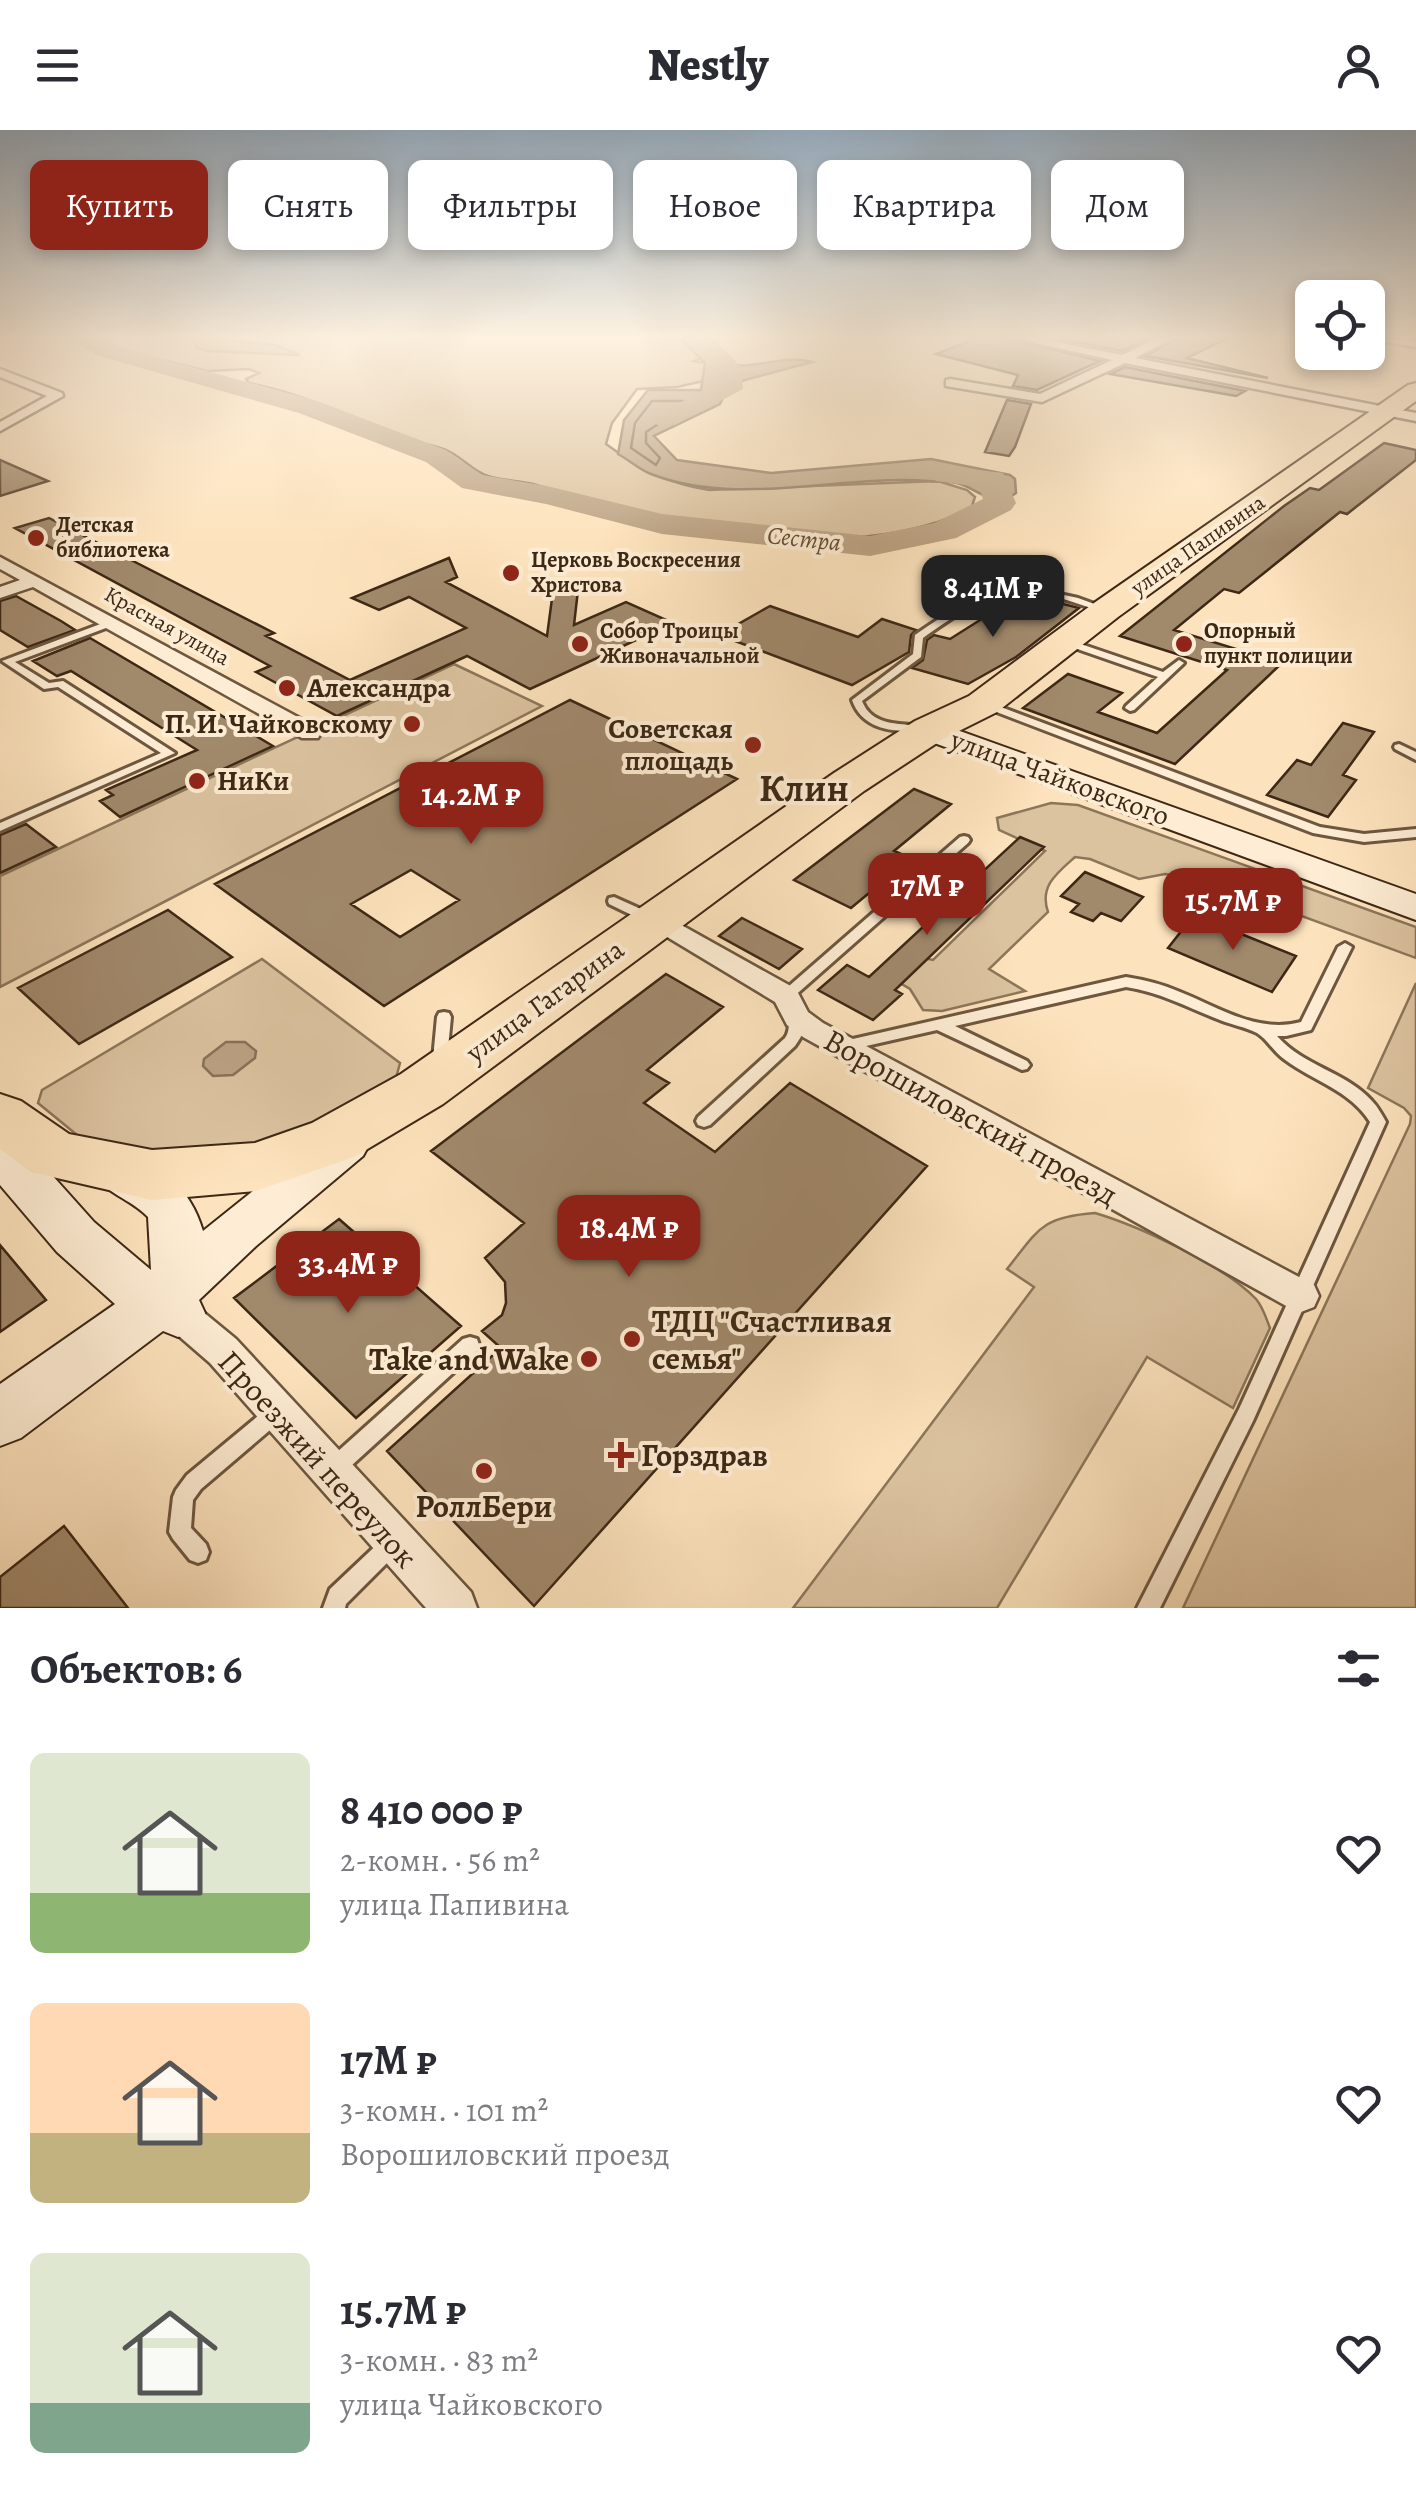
<!DOCTYPE html>
<html lang="ru">
<meta charset="utf-8">
<style>
body{margin:0;font-family:Alegreya,serif;background:#f2f2f3;color:#2b2b33;height:100vh;display:flex;flex-direction:column;font-size:38px;white-space:nowrap}
*{box-sizing:border-box;margin:0}
p{font-size:32px;color:#7c7c81}
.icon{flex:none;width:55px;height:55px;fill:none;stroke:currentColor;stroke-width:2;stroke-linecap:round;stroke-linejoin:round}
.map{position:relative;height:1478px;overflow:hidden}
.panel{display:flex;flex-direction:column;background:#fff;flex:1}
.panel>*{flex:none}
.banner{position:absolute;left:30px;top:30px;width:1358px;height:90px;display:flex;gap:20px}
.buttons{position:absolute;left:1295px;top:150px;display:grid;gap:20px}
.buttons a{display:grid;place-items:center;width:90px;height:90px;border-radius:15px;background:#fff;box-shadow:0 5px 15px #0003;font-size:50px}
.price{position:absolute;translate:-50% -85px;padding:0 22px;border-radius:20px;background:#8f2418;color:#fff;font-size:32px;line-height:65px;filter:drop-shadow(0 2px 5px #0008)}
.price::after{content:'';position:absolute;left:50%;top:60px;width:30px;height:22px;margin-left:-15px;background:inherit;clip-path:polygon(0 0,100% 0,50% 100%)}
.price.on{background:#222;color:#fff}
ul{padding:0;list-style:none}
li{display:flex;align-items:center;gap:30px;height:250px;padding:0 30px}
li span{display:grid;place-items:center;flex:none;width:280px;height:200px;border-radius:15px;color:#555}
li>.icon{margin-inline-start:auto}
span .icon{width:120px;height:120px;fill:#fffc;stroke-width:1}
li b{font-size:42px}
h2{display:flex;justify-content:space-between;align-items:center;height:120px;padding:0 30px;font-size:42px}
.chip{padding:0 35px;border-radius:15px;background:#fff;box-shadow:0 5px 15px #0003;font-size:35px;line-height:90px}
.chip.on{background:#8f2418;color:#fff}
header{display:flex;justify-content:space-between;align-items:center;height:130px;padding:0 30px;background:#fff;font-size:45px;font-weight:800}
.map>svg:first-child{display:block}
.green{fill:#dcc3a0;stroke:#8c765a;stroke-width:2.5}
.water{fill:#bca384;stroke:#897258;stroke-width:2.5}
.lines{fill:none;stroke-linecap:round;stroke-linejoin:round}
.shore{stroke:#7c664c;stroke-width:2.5}
.river{fill:#bca384;fill-rule:evenodd}
.building{fill:#a1896c;stroke:#3d2815;stroke-width:2.5;fill-rule:evenodd}
.lane-casing{stroke:#6d573f;stroke-width:6}
.street-casing{stroke:#6d573f;stroke-width:5}
.secondary-casing{stroke:#3d2815;stroke-width:4}
.highway-casing{stroke:#3d2815;stroke-width:4}
.lane{fill:#feedd4;fill-rule:evenodd}
.street{fill:#feedd4;fill-rule:evenodd}
.secondary{fill:#feedd4;fill-rule:evenodd}
.highway{fill:#fde3bd;fill-rule:evenodd}
.poi-dot{fill:#8f2418;stroke:#feedd4;stroke-width:4}
.labels{text-anchor:middle;dominant-baseline:central;stroke-width:8;stroke-linejoin:round;paint-order:stroke}
.far-poi-label{font-size:22px;font-weight:bold;fill:#3d2815;stroke:#feedd4;text-anchor:start}
.far-street-label{font-size:22px;fill:#3d2815;stroke:#feedd4}
.far-water-label{font-size:25px;font-style:italic;fill:#634d36;stroke:#feedd4}
.poi-label{font-size:28px;font-weight:bold;fill:#3d2815;stroke:#feedd4;text-anchor:start}
.street-label{font-size:28px;fill:#3d2815;stroke:#feedd4}
.near-street-label{font-size:32px;fill:#3d2815;stroke:#feedd4}
.near-poi-label{font-size:32px;font-weight:bold;fill:#3d2815;stroke:#feedd4;text-anchor:start}
.district-label{font-size:38px;font-weight:bold;fill:#3d2815;stroke:#feedd4}
</style>
<header><svg class="icon" aria-label="menu" viewBox="0 0 24 24"><path d="M4 6h16M4 12h16M4 18h16"/></svg>Nestly<svg class="icon" aria-label="person" viewBox="0 0 24 24"><circle cx="12" cy="8" r="4"/><path d="M4 21q1-7 8-7t8 7"/></svg></header>
<div class="map">
<svg width="1416" height="1478" viewBox="0 0 1416 1478">
<rect width="100%" height="100%" fill="#fde3bd"/>
<filter id="stains"><feTurbulence type="fractalNoise" baseFrequency=".002" numOctaves="4"/><feColorMatrix values="0 0 0 0 .2 0 0 0 0 .09 0 0 0 0 .02 0 0 0 .5 -.17"/></filter>
<radialGradient id="worn" r=".72"><stop offset=".6" stop-color="#630" stop-opacity="0"/><stop offset="1" stop-color="#630" stop-opacity=".3"/></radialGradient>
<path class="green" d="M97,207H679L702,228L694,231L713,234L708,250L677,257L637,259L612,293L606,314C640,339 667,353 709,360L938,351L967,360L975,367L971,379C838,441 668,393 533,354C518,350 502,351 488,346C473,341 464,329 450,322C437,315 420,314 406,308C354,288 304,264 249,253L246,249L259,243L249,239L207,241L122,220Z
M454,534L542,576L0,857V746Z
M1051,673L1078,675L1416,797V828L1201,749L1165,744L1139,749L1090,729L1075,727C1057,743 1039,756 1048,782L989,839L1025,861L942,881L923,880L910,859L888,846L908,825L933,830L1045,721L999,700L997,688Z
M262,829L400,933L396,948L316,993L262,1012L159,1025L82,1009L38,973L42,960Z
M1416,853V1478H1183L1410,994L1411,986L1404,978L1368,958Z
M1095,1083C1139,1096 1225,1136 1256,1169C1263,1177 1266,1188 1270,1198L1233,1278L1147,1227L997,1478H793L1034,1157L1007,1139C1039,1099 1041,1087 1095,1083Z"/>
<path class="water" d="M189,207L275,215L300,225L207,221L196,217L197,212Z
M679,207H711L725,233C753,242 782,223 812,232L730,254L720,274L654,306L677,330L771,343L931,329L1010,345L1015,349L1016,363C995,379 979,360 960,354C951,351 939,352 929,351C839,344 738,378 651,344C640,340 629,330 618,324L624,290L648,260H701L705,233Z
M226,912H245L256,921L255,928L233,945L213,946L203,936L204,929Z"/>
<g class="lines">
<path class="shore" d="M652,271H683L688,275L646,302V313L660,328L656,335L631,318L635,293Z"/>
<path class="river" d="M66,207H95L115,216L317,271L446,320L482,345L547,356L662,384L870,406L934,393L983,369L979,357L936,351L931,345L936,339L946,336L1003,343L1016,373L1011,380L956,408L870,426L662,404L546,374L462,358L426,332L299,283L99,226Z
M688,207H712L741,237L743,259L675,295H657L653,289L657,283L717,255V239Z"/>
</g>
<path class="building" d="M980,207H1004L1100,231L1037,260L1013,256L1018,245L936,224Z
M1050,207H1151L1122,221Z
M1178,207H1230L1187,228L1268,248L1146,226Z
M1125,237L1245,261L1236,266L1110,244Z
M1007,270L1031,274L1015,317L1009,326L985,322Z
M1384,313L1416,320V330L1347,384L1340,382L1239,463L1224,459L1174,500L1282,533L1175,634L1023,578L1068,544L1122,563L1098,582L1157,603L1227,540L1120,506L1284,376L1310,358L1319,360Z
M0,330L48,351L0,366Z
M49,388L274,503L266,506L350,550L466,498L409,467L379,480L352,468L449,428L457,447L446,452L547,506L553,461L578,460L574,495L626,472L673,493L530,559L467,526L337,586L256,542L270,536L15,398Z
M16,466L61,491L75,500L28,517L0,500V471Z
M1015,468L1044,469L1079,478L1016,527L968,554L912,538L923,530L927,510L934,505L950,509Z
M770,476L858,507L882,489L916,500L911,505L909,522L852,555L719,505Z
M90,508L273,616L120,687L100,671L113,665L106,660L197,620L71,541L57,546L33,531Z
M570,570L737,649L384,876L215,754ZM411,740L459,770L400,807L351,774Z
M1343,593L1374,602L1343,645L1356,650L1328,687L1267,665L1297,630L1311,635Z
M914,659L951,674L894,721L911,728L851,778L794,750Z
M26,694L56,717L0,743V705Z
M1020,707L1044,717L895,860L902,864L873,890L818,860L847,835L869,847Z
M1085,742L1143,767L1121,791L1101,783L1093,791L1071,782L1079,774L1061,766Z
M168,780L232,827L79,914L18,858Z
M1194,785L1296,826L1272,862L1168,818Z
M742,788L802,819L779,839L719,806Z
M666,844L723,877L647,940L669,953L644,973L715,1022L790,953L927,1036L534,1476L387,1321L501,1218L482,1201L502,1185L506,1173L505,1152L485,1128L524,1093L431,1021Z
M339,1089L461,1196L356,1288L234,1168Z
M0,1115L46,1170L0,1202Z
M64,1396L128,1478H0V1447Z"/>
<g class="lines">
<defs>
<path id="lane" d="M1027,457L1078,468L1111,480L1106,483C1086,477 1066,468 1045,465C995,456 962,481 923,508L921,527L862,571C872,596 897,593 920,596L921,598L920,600C893,603 862,599 852,570L913,524L915,505C951,480 981,459 1027,457Z
M111,490L114,491V495L15,532L49,553L63,551L175,623L0,701V693L161,623L58,557L44,559L2,531Z
M1066,509L1163,542L1179,530L1184,533L1134,580L1130,581L1125,578L1126,576L1158,547L1063,514L1061,512Z
M985,571L1320,697L1364,704L1416,699V707L1364,712L1313,703L981,576L980,574Z
M1399,614L1416,622V630L1395,619L1394,617L1395,615Z
M964,706L968,707L970,710L968,713L791,869H781L779,866L781,863L960,707Z
M614,767L652,784L654,787L647,791L642,790L609,774L608,771L609,768Z
M1345,813L1352,817L1311,900L1286,906H1277C1303,936 1346,942 1372,971C1378,977 1382,985 1386,992L1253,1291L1160,1478H1137L1239,1279L1370,992C1350,960 1313,951 1284,929C1274,922 1266,908 1257,903C1246,897 1232,895 1220,890C1189,878 1160,862 1126,857L955,896L1027,931L1030,935L1027,939L1022,940L937,900L844,921L839,920L837,916L839,912L844,911L1126,847C1145,850 1162,854 1180,862C1218,877 1258,904 1301,892L1338,817Z
M444,882L449,883L451,887L447,929L445,933L440,934L435,933L433,929L437,887L439,883Z
M797,883L802,884C808,897 802,906 795,916L710,995L704,997L698,995L696,991L698,987L785,908C791,900 787,892 792,884Z
M470,1207L477,1209L479,1215L477,1221L340,1346L333,1349L326,1346L323,1339L326,1332L463,1209Z
M277,1273L284,1276L287,1282L284,1288L201,1359L193,1370L191,1398L206,1414L209,1422L206,1430L198,1433L190,1430L173,1409L169,1402L173,1367L176,1360L187,1345L270,1276Z
M392,1403L399,1407L403,1414L399,1421L346,1474L345,1478H323L330,1459L385,1407Z"/>
<path id="street" d="M1008,207H1031L1122,225L1160,207H1175L1135,228L1416,283V291L1125,233L1042,272L946,256V250L950,249L1040,264L1112,230Z
M1368,207L1416,211V217L1374,210Z
M0,239L62,263L63,266L0,301V292L47,266L0,247Z
M0,427L318,598L321,603L318,608H302L33,457L0,468V457L20,450L0,439Z
M658,782L796,859L808,882L823,893L1314,1155L1319,1166L1314,1177L1301,1182L1288,1177L803,907L787,895L775,872L649,796L645,790L649,784Z
M178,1167L191,1172L236,1209L471,1462L477,1478H426L210,1233L165,1194L160,1183L165,1172Z"/>
<path id="secondary" d="M929,590L1416,764V790L918,607L913,600L918,593Z
M346,994L363,1000L370,1013L363,1026L256,1116L199,1170L205,1183L197,1200L178,1207L163,1201L21,1308L0,1316V1254L115,1174L57,1122L0,1055V1000L17,1006L94,1092L151,1140L148,1087C131,1069 104,1063 93,1042L101,1028L118,1023C162,1037 189,1055 203,1101L329,1000Z"/>
<path id="highway" d="M1416,253V271L1118,487L997,582L943,609L864,661L443,974L354,1027L256,1061L152,1070L31,1042L0,1019V964L21,971L69,1004L152,1020L255,1013L312,993L401,944L834,643L915,591L969,566L1094,473L1408,255Z"/>
</defs>
<use href="#lane" class="lane-casing"/>
<use href="#street" class="street-casing"/>
<use href="#secondary" class="secondary-casing"/>
<use href="#highway" class="highway-casing"/>
<use href="#lane" class="lane"/>
<use href="#street" class="street"/>
<use href="#secondary" class="secondary"/>
<use href="#highway" class="highway"/>
</g>
<linearGradient id="sky" x2="0" y2="1"><stop stop-color="#96adc0"/><stop offset="0.5" stop-color="#fef2e1"/><stop offset="1" stop-color="#fef2e1" stop-opacity="0"/></linearGradient>
<rect width="1416" height="414" fill="url(#sky)"/>
<g class="poi-dot">
<circle cx="36" cy="408" r="10"/>
<circle cx="511" cy="443" r="10"/>
<circle cx="580" cy="514" r="10"/>
<circle cx="1184" cy="514" r="10"/>
<circle cx="287" cy="558" r="10"/>
<circle cx="412" cy="594" r="10"/>
<circle cx="753" cy="615" r="10"/>
<circle cx="197" cy="651" r="10"/>
<circle cx="632" cy="1209" r="10"/>
<circle cx="589" cy="1229" r="10"/>
<path d="M616 1310h10v10h10v10h-10v10h-10v-10h-10v-10h10z"/>
<circle cx="484" cy="1341" r="10"/>
</g>
<g class="labels">
<g class="far-poi-label">
<text x="56" y="395">Детская<tspan x="56" dy="25">библиотека</tspan></text>
<text x="531" y="430">Церковь Воскресения<tspan x="531" dy="25">Христова</tspan></text>
<text x="600" y="501">Собор Троицы<tspan x="600" dy="25">Живоначальной</tspan></text>
<text x="1204" y="501">Опорный<tspan x="1204" dy="25">пункт полиции</tspan></text>
</g>
<g class="far-street-label">
<text transform="translate(1198 415) rotate(-35)">улица Папивина</text>
<text transform="translate(167 496) rotate(29)">Красная улица</text>
</g>
<g class="far-water-label">
<text transform="translate(804 409) rotate(6)">Сестра</text>
</g>
<g class="poi-label">
<text x="307" y="558">Александра</text>
<text x="392" y="594" text-anchor="end">П. И. Чайковскому</text>
<text x="733" y="599" text-anchor="end">Советская<tspan x="733" dy="32">площадь</tspan></text>
<text x="217" y="651">НиКи</text>
</g>
<g class="street-label">
<text transform="translate(1060 648) rotate(20)">улица Чайковского</text>
<text transform="translate(545 871) rotate(-36)">улица Гагарина</text>
</g>
<g class="near-street-label">
<text transform="translate(971 987) rotate(29)">Ворошиловский проезд</text>
<text transform="translate(318 1329) rotate(48)">Проезжий переулок</text>
</g>
<g class="near-poi-label">
<text x="652" y="1191">ТДЦ "Счастливая<tspan x="652" dy="37">семья"</tspan></text>
<text x="569" y="1229" text-anchor="end">Take and Wake</text>
<text x="641" y="1325">Горздрав</text>
<text x="484" y="1376" text-anchor="middle">РоллБери</text>
</g>
<g class="district-label">
<text x="804" y="658">Клин</text>
</g>
</g>
<rect width="100%" height="100%" filter="url(#stains)"/>
<rect width="100%" height="100%" fill="url(#worn)"/>
</svg>
<div class="buttons">
<a><svg class="icon" aria-label="locate" viewBox="0 0 24 24"><circle cx="12" cy="12" r="6"/><path d="M12 2v4M12 18v4M2 12h4M18 12h4"/></svg></a>
</div>
<b class="price on" style="left:993px;top:510px">8.41M ₽</b>
<b class="price" style="left:471px;top:717px">14.2M ₽</b>
<b class="price" style="left:927px;top:808px">17M ₽</b>
<b class="price" style="left:1233px;top:823px">15.7M ₽</b>
<b class="price" style="left:629px;top:1150px">18.4M ₽</b>
<b class="price" style="left:348px;top:1186px">33.4M ₽</b>
<div class="banner">
<a class="chip on">Купить</a>
<a class="chip">Снять</a>
<a class="chip">Фильтры</a>
<a class="chip">Новое</a>
<a class="chip">Квартира</a>
<a class="chip">Дом</a>
</div>
</div>
<section class="panel">
<h2>Объектов: 6<svg class="icon" aria-label="filters" viewBox="0 0 24 24"><path d="M4 7h16M4 17h16"/><circle cx="9" cy="7" r="2"/><circle cx="15" cy="17" r="2"/></svg></h2>
<ul>
<li><span style="background:linear-gradient(#dfe7d0 70%,#8fb573 0)"><svg class="icon" aria-label="home" viewBox="0 0 24 24"><path d="M3 11l9-7 9 7M6 9v11h12V9"/></svg></span><div><b>8 410 000 ₽</b><p>2-комн. · 56 m²</p><p>улица Папивина</p></div><svg class="icon" aria-label="heart" viewBox="0 0 24 24"><path d="M12 20l-8-8c-3-5 5-10 8-4 3-6 11-1 8 4z"/></svg></li>
<li><span style="background:linear-gradient(#ffd9b3 65%,#c2b280 0)"><svg class="icon" aria-label="home" viewBox="0 0 24 24"><path d="M3 11l9-7 9 7M6 9v11h12V9"/></svg></span><div><b>17M ₽</b><p>3-комн. · 101 m²</p><p>Ворошиловский проезд</p></div><svg class="icon" aria-label="heart" viewBox="0 0 24 24"><path d="M12 20l-8-8c-3-5 5-10 8-4 3-6 11-1 8 4z"/></svg></li>
<li><span style="background:linear-gradient(#dfe7d0 75%,#7fa58c 0)"><svg class="icon" aria-label="home" viewBox="0 0 24 24"><path d="M3 11l9-7 9 7M6 9v11h12V9"/></svg></span><div><b>15.7M ₽</b><p>3-комн. · 83 m²</p><p>улица Чайковского</p></div><svg class="icon" aria-label="heart" viewBox="0 0 24 24"><path d="M12 20l-8-8c-3-5 5-10 8-4 3-6 11-1 8 4z"/></svg></li>
</ul>
</section>
